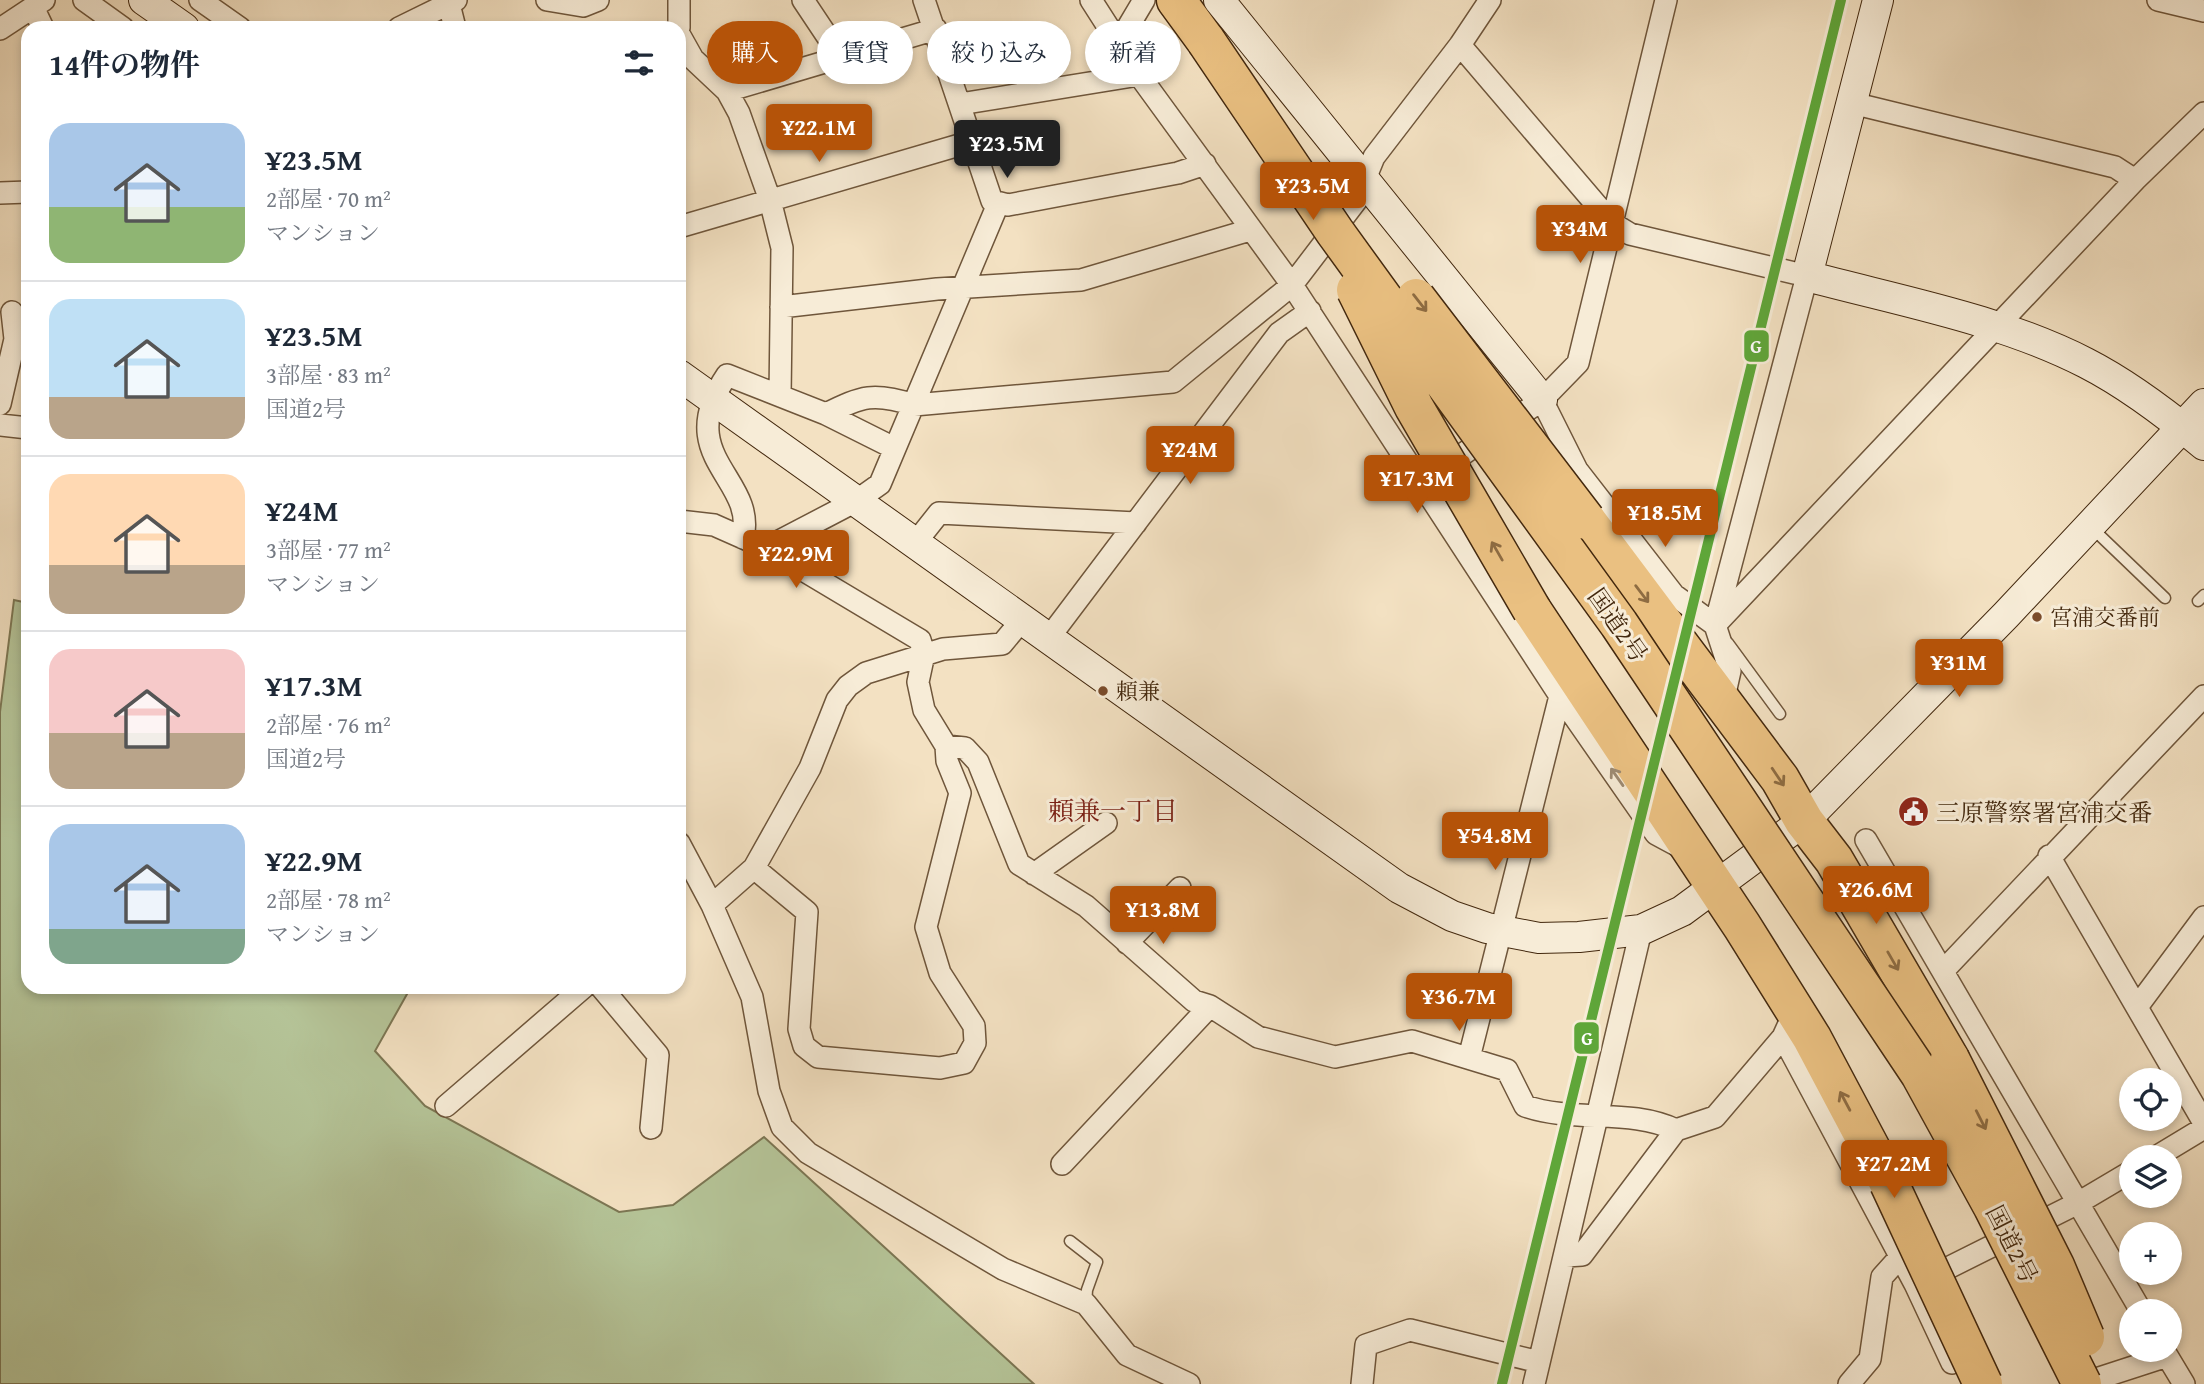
<!DOCTYPE html>
<html lang="ja">
<meta charset="utf-8">
<style>
body{margin:0;font-family:"Gentium Book Plus","Noto Serif JP",serif;background:#f2f2f3;color:#1f2937;height:100vh;display:flex;flex-direction:column;font-size:26px;white-space:nowrap}
*{box-sizing:border-box;margin:0}
p{font-size:23px;color:#747a83}
.icon{flex:none;width:38px;height:38px;fill:none;stroke:currentColor;stroke-width:2;stroke-linecap:round;stroke-linejoin:round}
.map{position:relative;flex:1;overflow:hidden}
.sheet{position:absolute;left:21px;top:21px;width:665px;height:973px;display:flex;flex-direction:column;background:#fff;border-radius:21px;box-shadow:0 4px 10px #0003}
.sheet>*{flex:none}
.guide{position:absolute;left:707px;top:21px;width:665px;height:63px;display:flex;gap:14px}
.controls{position:absolute;left:2119px;top:1068px;display:grid;gap:14px}
.controls a{display:grid;place-items:center;width:63px;height:63px;border-radius:50%;background:#fff;box-shadow:0 4px 10px #0003;font-size:35px}
.price{position:absolute;translate:-50% -60px;padding:0 16px;border-radius:7px;background:#b45309;color:#fff;font-size:23px;line-height:46px;filter:drop-shadow(0 2px 4px #0008)}
.price::after{content:'';position:absolute;left:50%;top:42px;width:21px;height:16px;margin-left:-10px;background:inherit;clip-path:polygon(0 0,100% 0,50% 100%)}
.price.current{background:#222;color:#fff}
ul{padding:0;list-style:none}
li{display:flex;align-items:center;gap:21px;height:175px;padding:0 28px}
li+li{border-top:2px solid #e0e1e3}
li span{display:grid;place-items:center;flex:none;width:196px;height:140px;border-radius:21px;color:#555}
li>.icon{margin-inline-start:auto}
span .icon{width:84px;height:84px;fill:#fffc;stroke-width:1}
li b{font-size:30px}
h2{display:flex;justify-content:space-between;align-items:center;height:84px;padding:0 28px;font-size:30px}
.pill{padding:0 24px;border-radius:32px;background:#fff;box-shadow:0 4px 10px #0003;font-size:24px;line-height:63px}
.pill.current{background:#b45309;color:#fff}
.map>svg:first-child{display:block}
.green{fill:#b5c498;stroke:#7c7653;stroke-width:2}
.lines{fill:none;stroke-linecap:round;stroke-linejoin:round}
.lane-casing{stroke:#6f563b;stroke-width:13}
.street-casing{stroke:#6f563b;stroke-width:24}
.secondary-casing{stroke:#43280e;stroke-width:32}
.highway-casing{stroke:#43280e;stroke-width:41}
.lane{stroke:#f7ecd7;stroke-width:10}
.street{stroke:#f7ecd7;stroke-width:21}
.secondary{stroke:#f7ecd7;stroke-width:30}
.highway{stroke:#eac081;stroke-width:38}
.highway-bridge-casing{stroke:#43280e;stroke-width:41;stroke-linecap:butt}
.highway-bridge{stroke:#eac081;stroke-width:38}
.rail-1-casing{stroke:#f7ecd7;stroke-width:16}
.rail-1{stroke:#5fa639;stroke-width:10}
.oneway{stroke:#8e6c42}
.oneway2{stroke:#9d8a72}
.bus-dot{fill:#7a4b2a;stroke:#f7ecd7;stroke-width:2.5}
.labels{text-anchor:middle;dominant-baseline:central;stroke-width:6;stroke-linejoin:round;paint-order:stroke}
.bus-label{font-size:22px;fill:#43280e;stroke:#f7ecd7;text-anchor:start}
.street-label{font-size:24px;fill:#43280e;stroke:#f7ecd7}
.poi-label{font-size:24px;fill:#43280e;stroke:#f7ecd7;text-anchor:start}
.neighbourhood-label{font-size:26px;fill:#7a1f14;stroke:#f7ecd7}
.line-badge{stroke:#f7ecd7;stroke-width:2.5}
.badge-label{font-size:19px;text-anchor:middle;font-weight:bold;fill:#fff}
</style>
<div class="map">
<svg width="2204" height="1384" viewBox="0 0 2204 1384">
<rect width="100%" height="100%" fill="#f3e1c2"/>
<filter id="stains"><feTurbulence type="fractalNoise" baseFrequency=".00286" numOctaves="4"/><feColorMatrix values="0 0 0 0 .2 0 0 0 0 .09 0 0 0 0 .02 0 0 0 .5 -.17"/></filter>
<radialGradient id="worn" r=".72"><stop offset=".6" stop-color="#630" stop-opacity="0"/><stop offset="1" stop-color="#630" stop-opacity=".3"/></radialGradient>
<path class="green" d="M14,600L28,603V987H411L375,1051L425,1106L619,1212L673,1205L764,1137L1034,1384H0V712Z"/>
<g class="lines">
<defs>
<path id="lane" d="M2091,527L2165,598
M2198,601L2204,595
M1728,643L1780,714
M1070,1241L1097,1262L1087,1290L1086,1304"/>
<path id="street" d="M84,0L123,28
M200,0L240,28
M547,0L583,6L598,0
M803,0L841,57
M924,0L992,201L1008,205L1178,173L1205,164
M1091,0L1139,75L1292,285L1560,696L1656,834L1682,848
M2158,0L2204,11
M449,4L455,28
M33,7L43,28
M399,28L456,0
M679,28V0
M0,29L44,0
M679,34L693,59L727,91L739,113L770,200L782,248L780,396
M1116,38L1125,32L1144,0
M1460,45L1612,223L1630,234L1807,276L1715,625
M727,91L936,29
M1852,103L2115,167L2135,180
M960,104L1139,75
M0,193L28,192
M679,227L973,141
M781,307L937,289L1081,280L1250,230
M1542,400L1577,470L1674,595L1715,625L1730,671L1723,702
M0,404L15,339L12,312
M826,414C862,396 874,392 914,405L1173,382L1292,285L1356,201L1374,157L1460,45L1490,0
M0,425L28,428
M1441,469L1542,400L1578,363L1666,0
M679,521L714,525L766,548L920,640L924,654L918,682L924,710L946,746L947,761L960,793L926,927L940,973L974,1026L975,1043L964,1063L940,1068L818,1057L804,1046L799,1029L807,912L754,868
M743,538C757,477 671,458 727,375L826,414L894,448
M916,542L939,513L1136,523
M766,548L856,501L880,484L998,204
M1716,624L2135,180L2204,113
M1048,639L1279,333L1310,311
M946,746L965,748L978,762L1019,864L1086,906L1194,1001L1210,1006L1062,1164
M1866,840L2141,1311
M679,843L712,905L752,997L769,1091L782,1127L808,1153L1003,1269L1086,1304L1127,1355L1189,1384
M2049,856L2204,1123
M1034,874L1106,823
M712,905L754,868L810,768L837,700L848,686L866,673L943,649L1002,644L1022,620
M1127,943L1180,888
M1943,971L2204,696
M601,987L658,1055L651,1128
M1210,1006L1258,1037L1335,1057L1412,1041L1507,1070L1525,1106C1574,1123 1630,1108 1676,1130
M2137,1007L2204,917
M1783,1037L1915,1284L1952,1363
M1469,1058L1560,696
M446,1106L584,987
M2156,1157L2204,1128
M1566,1256L1582,1255L1676,1130L1715,1117L1783,1037L1788,1026
M1926,1279L2078,1203L2132,1171
M2163,1349L2184,1384
M1362,1384L1366,1345L1410,1330L1539,1362
M1534,1384L1641,930
M1849,1384L1870,1359L1882,1277L1900,1257
M2081,1384L2167,1356"/>
<path id="secondary" d="M144,0L184,28
M1219,0L1542,400
M1878,0L1807,276C1900,301 2000,319 2086,363C2129,385 2168,415 2204,445
M679,375L1399,888L1452,916L1487,928L1539,938L1579,937L1641,930L1682,911L1804,821L2006,615L2204,404"/>
<path id="highway" d="M1176,0L1206,41
M1586,520L1780,779L1804,821L1834,860L1950,1059
M1532,610L1742,926L1812,1038L1889,1183"/>
</defs>
<use href="#lane" class="lane-casing"/>
<use href="#street" class="street-casing"/>
<use href="#secondary" class="secondary-casing"/>
<use href="#highway" class="highway-casing"/>
<use href="#lane" class="lane"/>
<use href="#street" class="street"/>
<use href="#secondary" class="secondary"/>
<use href="#highway" class="highway"/>
<defs>
<path id="highway-bridge" d="M1206,41L1335,232L1619,624L1920,1074L1993,1207L2082,1384
M1356,290L1414,407L1532,610
M1416,298L1586,520
M1950,1059L2055,1266L2085,1337
M1889,1183L1983,1384"/>
</defs>
<use href="#highway-bridge" class="highway-bridge-casing"/>
<use href="#highway-bridge" class="highway-bridge"/>
<defs>
<path id="rail-1" d="M1502,1384L1841,0"/>
</defs>
<use href="#rail-1" class="rail-1-casing"/>
<use href="#rail-1" class="rail-1"/>
</g>
<defs><path id="oneway-shaft" d="M-6 0H5M1.5-3L5.5 0L1.5 3" fill="none" stroke-width="1.6" stroke-linecap="round" stroke-linejoin="round" transform="scale(1.75)"/></defs>
<g class="oneway">
<use href="#oneway-shaft" transform="translate(1420 303) rotate(52)"/>
<use href="#oneway-shaft" transform="translate(1497 551) rotate(-120)"/>
<use href="#oneway-shaft" transform="translate(1642 594) rotate(53)"/>
<use href="#oneway-shaft" transform="translate(1778 777) rotate(56)"/>
<use href="#oneway-shaft" transform="translate(1893 961) rotate(60)"/>
<use href="#oneway-shaft" transform="translate(1845 1101) rotate(-118)"/>
<use href="#oneway-shaft" transform="translate(1981 1120) rotate(63)"/>
</g>
<use class="oneway2" href="#oneway-shaft" transform="translate(1617 777) rotate(-125)"/>
<defs>
<symbol id="civic-disc" viewBox="-11 -11 22 22"><circle r="9.5" fill="#8f2418" stroke="#f7ecd7"/><path d="M-.6-6.5H3V-4.5H.6V-3L4-1V1h2V6H-6V1h2V-1L-.6-3ZM-1.2 2.5V6h2.4V2.5Z" fill="#fff"/></symbol>
</defs>
<g fill-rule="evenodd">
<use href="#civic-disc" x="1896" y="794" width="35" height="35"/>
</g>
<g class="bus-dot">
<circle cx="2037" cy="617" r="6"/>
<circle cx="1103" cy="691" r="6"/>
</g>
<g class="labels">
<g class="bus-label">
<text x="2050" y="617">宮浦交番前</text>
<text x="1116" y="691">頼兼</text>
</g>
<g class="street-label">
<text transform="translate(1618 625) rotate(55)">国道2号</text>
<text transform="translate(2012 1244) rotate(63)">国道2号</text>
</g>
<g class="poi-label">
<text x="1936" y="812">三原警察署宮浦交番</text>
</g>
<g class="neighbourhood-label">
<text x="1113" y="810">頼兼一丁目</text>
</g>
</g>
<g class="line-badge">
<rect x="1743" y="329" width="27" height="34" rx="7" fill="#5fa639"/>
<rect x="1573" y="1021" width="27" height="34" rx="7" fill="#5fa639"/>
</g>
<g class="badge-label">
<text x="1756" y="353">G</text>
<text x="1587" y="1045">G</text>
</g>
<rect width="100%" height="100%" filter="url(#stains)"/>
<rect width="100%" height="100%" fill="url(#worn)"/>
</svg>
<div class="controls">
<a><svg class="icon" aria-label="locate" viewBox="0 0 24 24"><circle cx="12" cy="12" r="6"/><path d="M12 2v4M12 18v4M2 12h4M18 12h4"/></svg></a>
<a><svg class="icon" aria-label="layers" viewBox="0 0 24 24"><path d="M12 4l9 5-9 5-9-5zM3 14l9 5 9-5"/></svg></a>
<a>+</a>
<a>−</a>
</div>
<b class="price" style="left:819px;top:164px">¥22.1M</b>
<b class="price current" style="left:1007px;top:180px">¥23.5M</b>
<b class="price" style="left:1313px;top:222px">¥23.5M</b>
<b class="price" style="left:1580px;top:265px">¥34M</b>
<b class="price" style="left:1190px;top:486px">¥24M</b>
<b class="price" style="left:1417px;top:515px">¥17.3M</b>
<b class="price" style="left:1665px;top:549px">¥18.5M</b>
<b class="price" style="left:796px;top:590px">¥22.9M</b>
<b class="price" style="left:1959px;top:699px">¥31M</b>
<b class="price" style="left:1495px;top:872px">¥54.8M</b>
<b class="price" style="left:1876px;top:926px">¥26.6M</b>
<b class="price" style="left:1163px;top:946px">¥13.8M</b>
<b class="price" style="left:1459px;top:1033px">¥36.7M</b>
<b class="price" style="left:1894px;top:1200px">¥27.2M</b>
<div class="guide">
<a class="pill current">購入</a>
<a class="pill">賃貸</a>
<a class="pill">絞り込み</a>
<a class="pill">新着</a>
</div>
<section class="sheet">
<h2>14件の物件<svg class="icon" aria-label="filters" viewBox="0 0 24 24"><path d="M4 7h16M4 17h16"/><circle cx="9" cy="7" r="2"/><circle cx="15" cy="17" r="2"/></svg></h2>
<ul>
<li><span style="background:linear-gradient(#a9c7e8 60%,#8fb573 0)"><svg class="icon" aria-label="home" viewBox="0 0 24 24"><path d="M3 11l9-7 9 7M6 9v11h12V9"/></svg></span><div><b>¥23.5M</b><p>2部屋 · 70 m²</p><p>マンション</p></div></li>
<li><span style="background:linear-gradient(#bfe0f5 70%,#b9a48a 0)"><svg class="icon" aria-label="home" viewBox="0 0 24 24"><path d="M3 11l9-7 9 7M6 9v11h12V9"/></svg></span><div><b>¥23.5M</b><p>3部屋 · 83 m²</p><p>国道2号</p></div></li>
<li><span style="background:linear-gradient(#ffd9b3 65%,#b9a48a 0)"><svg class="icon" aria-label="home" viewBox="0 0 24 24"><path d="M3 11l9-7 9 7M6 9v11h12V9"/></svg></span><div><b>¥24M</b><p>3部屋 · 77 m²</p><p>マンション</p></div></li>
<li><span style="background:linear-gradient(#f6c9c9 60%,#b9a48a 0)"><svg class="icon" aria-label="home" viewBox="0 0 24 24"><path d="M3 11l9-7 9 7M6 9v11h12V9"/></svg></span><div><b>¥17.3M</b><p>2部屋 · 76 m²</p><p>国道2号</p></div></li>
<li><span style="background:linear-gradient(#a9c7e8 75%,#7fa58c 0)"><svg class="icon" aria-label="home" viewBox="0 0 24 24"><path d="M3 11l9-7 9 7M6 9v11h12V9"/></svg></span><div><b>¥22.9M</b><p>2部屋 · 78 m²</p><p>マンション</p></div></li>
</ul>
</section>
</div>
